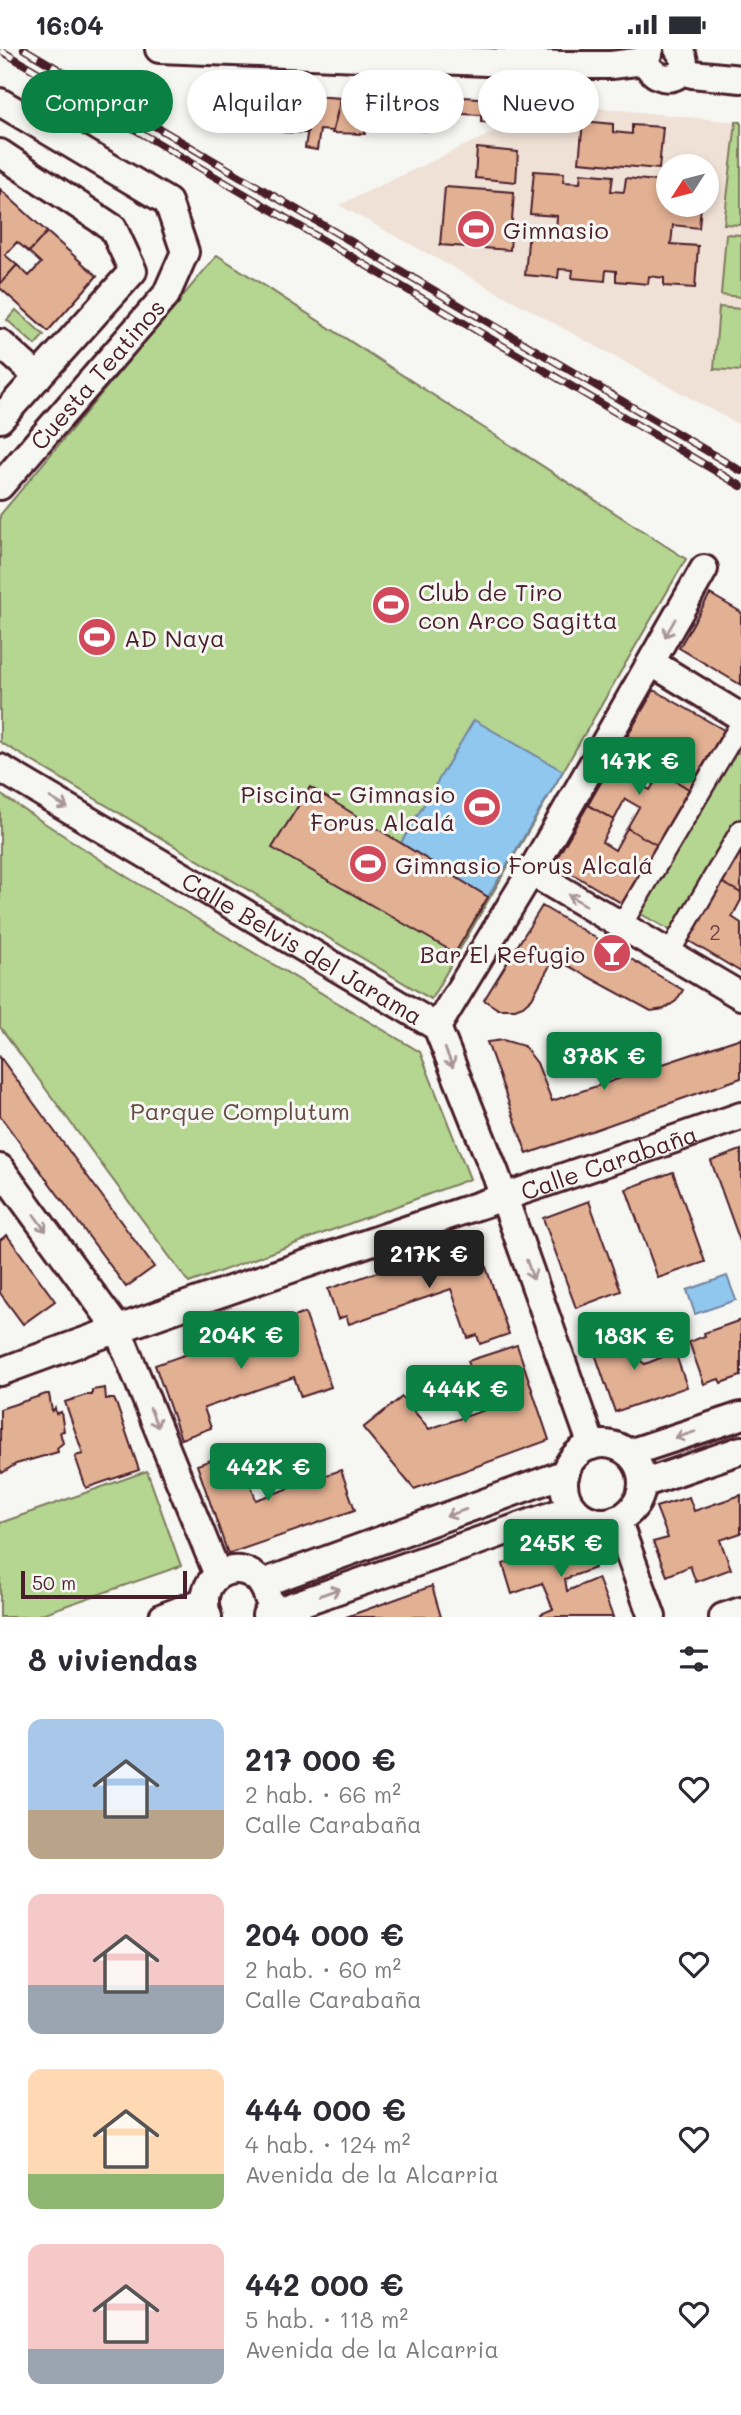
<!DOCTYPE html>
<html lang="es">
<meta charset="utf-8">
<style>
body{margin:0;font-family:Mali,sans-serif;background:#f2f2f3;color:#2b2b33;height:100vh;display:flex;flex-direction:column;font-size:26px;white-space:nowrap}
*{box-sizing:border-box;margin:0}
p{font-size:23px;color:#7c7c81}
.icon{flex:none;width:38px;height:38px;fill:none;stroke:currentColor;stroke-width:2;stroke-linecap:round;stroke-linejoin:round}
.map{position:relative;height:1568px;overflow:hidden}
.details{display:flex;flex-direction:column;background:#fff;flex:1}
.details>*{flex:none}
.top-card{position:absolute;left:21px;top:21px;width:700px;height:63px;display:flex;gap:14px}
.needle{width:46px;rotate:234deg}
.buttons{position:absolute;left:656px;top:105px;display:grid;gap:14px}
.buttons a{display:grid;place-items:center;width:63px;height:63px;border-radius:50%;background:#fff;box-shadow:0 4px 10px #0003;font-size:35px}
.scale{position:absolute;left:21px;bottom:18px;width:166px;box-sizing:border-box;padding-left:7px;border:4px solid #4a1f2b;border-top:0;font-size:19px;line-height:24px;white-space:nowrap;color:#4a1f2b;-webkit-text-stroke:5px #f6f6f2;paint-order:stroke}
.price{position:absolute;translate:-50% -60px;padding:0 16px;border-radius:7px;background:#0b8043;color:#fff;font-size:23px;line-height:46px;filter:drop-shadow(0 2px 4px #0008)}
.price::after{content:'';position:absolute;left:50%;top:42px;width:21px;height:16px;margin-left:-10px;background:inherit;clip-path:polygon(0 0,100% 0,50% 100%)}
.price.selected{background:#222;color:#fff}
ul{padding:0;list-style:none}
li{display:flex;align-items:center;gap:21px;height:175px;padding:0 28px}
li span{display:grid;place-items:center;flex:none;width:196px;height:140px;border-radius:14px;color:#555}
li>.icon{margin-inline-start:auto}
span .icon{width:84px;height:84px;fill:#fffc;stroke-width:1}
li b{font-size:30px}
h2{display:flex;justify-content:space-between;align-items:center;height:84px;padding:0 28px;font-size:30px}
.chip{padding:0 24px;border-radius:32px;background:#fff;box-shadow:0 4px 10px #0003;font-size:24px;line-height:63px}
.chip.selected{background:#0b8043;color:#fff}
.status{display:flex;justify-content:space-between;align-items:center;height:49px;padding:0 35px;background:#fff;direction:ltr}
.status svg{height:19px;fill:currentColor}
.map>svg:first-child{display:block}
.built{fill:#f0e1d6;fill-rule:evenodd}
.green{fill:#b4d690;stroke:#7f7a5e;stroke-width:2}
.water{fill:#8fc7ee;stroke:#7384a0;stroke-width:2}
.building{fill:#e2b093;stroke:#4a1f2b;stroke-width:2}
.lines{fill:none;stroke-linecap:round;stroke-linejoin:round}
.pedestrian-casing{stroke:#4a1f2b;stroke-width:24}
.minor-casing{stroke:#4a1f2b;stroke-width:32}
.pedestrian{stroke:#f6f6f2;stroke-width:19}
.minor{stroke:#f6f6f2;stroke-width:26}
.rail-casing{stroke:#4a1f2b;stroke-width:8}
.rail{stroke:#f6f6f2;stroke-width:5;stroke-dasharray:16;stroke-linecap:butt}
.oneway{stroke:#a99598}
.labels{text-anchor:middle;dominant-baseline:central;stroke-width:6;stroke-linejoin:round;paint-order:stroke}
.number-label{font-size:21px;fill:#704345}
.poi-label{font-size:24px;fill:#4a1f2b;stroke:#f6f6f2;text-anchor:start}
.street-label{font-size:24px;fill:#4a1f2b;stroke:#f6f6f2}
.park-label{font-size:24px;fill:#644d44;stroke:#f6f6f2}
</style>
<div class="status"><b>16:04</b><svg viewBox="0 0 49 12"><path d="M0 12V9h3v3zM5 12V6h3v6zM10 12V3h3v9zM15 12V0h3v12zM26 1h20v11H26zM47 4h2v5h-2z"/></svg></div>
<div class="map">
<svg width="741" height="1568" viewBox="0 0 741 1568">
<rect width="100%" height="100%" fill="#f6f6f2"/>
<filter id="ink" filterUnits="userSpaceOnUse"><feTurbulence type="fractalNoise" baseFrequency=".0143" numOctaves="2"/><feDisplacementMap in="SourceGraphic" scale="14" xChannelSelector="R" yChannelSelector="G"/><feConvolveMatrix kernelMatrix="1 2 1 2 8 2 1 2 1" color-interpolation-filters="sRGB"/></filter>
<g filter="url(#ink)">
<path class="built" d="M542,53L736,73L724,174L741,176V377L339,156L540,61ZM668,117H707V156H668Z"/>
<path class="green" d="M736,73H741V176L724,175Z
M726,185L741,186V248L721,246Z
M217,206L686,510L431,950L0,693V466Z
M719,258L741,260V322L714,320Z
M16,261L44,286L35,296L7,271Z
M718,691L741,705V791L684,889L623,855Z
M0,745L127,828L420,1003L470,1130L189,1234L0,978Z
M147,1422L181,1517L33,1568H0V1474Z"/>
<path class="water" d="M474,671L563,722L488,848L401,794Z
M727,1227L736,1251L695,1265L687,1241Z"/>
<path class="building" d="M192,41L225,42L224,63L192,62Z
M225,42L259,45L258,67L224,66Z
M259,45L288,46L283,80L257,79Z
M288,46L313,47L307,84L283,83Z
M313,47L341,49L333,82L320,81L317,101L305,99Z
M463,48L542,53L541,61L521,69L496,68L495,74L481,73V66L463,65Z
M341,49L367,50L365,85L332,84Z
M367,50L399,52L398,80L365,79Z
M399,52L429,53V82L398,80Z
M583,72L613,75V83L632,85V76L663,78L659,120L579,113Z
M477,99L518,103L516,133L475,129Z
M534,122L564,124L563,133L580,134L581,124L613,127L611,142L624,143L626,129L656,132V142L668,143V156H701L699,179L673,176L671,195L698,197L695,239L664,237V229L649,227L648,235L616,232V222L606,221L605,232L572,229L573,221L559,220L558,229L525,226L529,182L556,185L557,167L530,165Z
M445,138L514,143L510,201L440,196Z
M0,140L47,183L29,203L17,193L5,206L17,216L0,235Z
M47,183L97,227L48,282L0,239V235L17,216L29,227L41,214L29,203Z
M710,545L741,563V636L679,599Z
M654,641L724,681L689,740L661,723L672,704L659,697L647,716L620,700Z
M620,700L647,716L637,734L650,741L661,723L689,740L657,796L627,779L639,758L625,750L614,771L588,756Z
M310,738L488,848L455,904L272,799Z
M588,756L614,771L602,793L615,801L627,779L657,796L623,855L554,814Z
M741,791V844L718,831Z
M718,831L741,844V851L732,868L741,874V923L684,889Z
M542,857L683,941L676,952L664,960L651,962L554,909L532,949L523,957L515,960H498L484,951Z
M741,989V1029L527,1105L487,993L503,991L524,997L537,1014L552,1052Z
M0,1008L154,1218L126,1238L0,1067Z
M741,1101V1195L711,1112Z
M673,1123L705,1213L658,1229L626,1140Z
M589,1152L621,1242L576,1259L543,1169Z
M7,1186L55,1252L23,1275L0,1244V1191Z
M476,1189L509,1285L480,1295L477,1286L468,1289L451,1240L349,1275L346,1267L338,1270L328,1240Z
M305,1264L331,1338L301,1348L294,1328L204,1359L211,1379L181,1390L155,1316Z
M741,1271V1327L721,1334L719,1330L704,1335L689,1293L705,1287L704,1284Z
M618,1277L630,1304L645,1315L675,1303L687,1338L615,1363L589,1287Z
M517,1296L549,1391L414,1440L363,1379L402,1348L429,1380L485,1361L468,1312Z
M105,1339L106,1350H114L116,1354L139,1421L86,1439L75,1407L83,1405L65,1353L86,1346H92V1341Z
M46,1345H49L52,1362L55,1359L56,1365L61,1363L64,1382L60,1383L63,1394L57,1399L58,1403L16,1415L2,1424L0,1420V1360Z
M239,1401L256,1451L341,1421L355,1461L228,1505L197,1416Z
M741,1446V1484L720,1491L731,1520L696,1533L690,1517L667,1527L653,1493L668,1489L656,1458L689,1448L694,1462Z
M585,1485L595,1519L565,1530L567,1542L598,1529L613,1568H542L541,1565L553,1560L542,1534L512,1545L503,1515Z
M432,1537L441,1568H346Z"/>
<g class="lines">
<defs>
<path id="pedestrian" d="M621,877L741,674
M668,906L741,781"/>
<g id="minor">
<path d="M159,0L562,16H611L645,12"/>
<path d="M650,0L645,12C659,43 699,26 678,0"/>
<path d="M682,21L692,25L741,30"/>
<path d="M0,53L168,153L185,203L166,246L0,437"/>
<path d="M0,104L113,179L133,222L0,370"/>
<path d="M0,294L38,328"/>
<path d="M652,614L741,668"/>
<path id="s1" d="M0,719L437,978L496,1126L592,1397"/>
<path d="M531,823L704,520"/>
<path d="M437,978L531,823L741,947"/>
<path d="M0,1119L117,1279L218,1526"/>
<path id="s2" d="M0,1323C245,1232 495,1153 741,1067"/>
<circle cx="603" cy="1434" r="39"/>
<path d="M629,1404L741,1367"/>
<path d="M642,1435L741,1401"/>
<path d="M617,1470L652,1568"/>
<path d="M263,1534L566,1424"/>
<path d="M266,1566L573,1459"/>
<path d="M163,1568L205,1552"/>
<path d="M208,1568C190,1521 255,1500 268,1549"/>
<path d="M723,1568L741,1562"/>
</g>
</defs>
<use href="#pedestrian" class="pedestrian-casing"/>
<use href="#minor" class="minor-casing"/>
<use href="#pedestrian" class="pedestrian"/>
<use href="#minor" class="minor"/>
<defs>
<path id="rail" d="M24,0L741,422
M0,1L741,437"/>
</defs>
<use href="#rail" class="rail-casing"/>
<use href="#rail" class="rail"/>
</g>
<defs><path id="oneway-shaft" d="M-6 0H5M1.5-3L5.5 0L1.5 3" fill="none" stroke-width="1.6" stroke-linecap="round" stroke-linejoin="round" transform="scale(1.75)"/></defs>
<g class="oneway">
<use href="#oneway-shaft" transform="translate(670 579) rotate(120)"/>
<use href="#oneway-shaft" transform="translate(59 754) rotate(31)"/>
<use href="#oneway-shaft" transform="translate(577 851) rotate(-149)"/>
<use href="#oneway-shaft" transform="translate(449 1009) rotate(68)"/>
<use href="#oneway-shaft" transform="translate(40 1174) rotate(54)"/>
<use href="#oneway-shaft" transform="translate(530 1221) rotate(71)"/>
<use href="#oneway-shaft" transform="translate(154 1369) rotate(68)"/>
<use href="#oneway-shaft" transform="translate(685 1386) rotate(162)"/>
<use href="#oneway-shaft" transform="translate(456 1464) rotate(160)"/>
<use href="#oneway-shaft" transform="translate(330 1543) rotate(-19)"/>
</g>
</g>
<defs>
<symbol id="stadium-disc" viewBox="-11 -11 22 22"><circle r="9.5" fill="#d1495b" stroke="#f6f6f2"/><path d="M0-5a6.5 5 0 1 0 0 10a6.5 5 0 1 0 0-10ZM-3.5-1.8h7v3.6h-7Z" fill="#fff"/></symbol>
<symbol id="bar-disc" viewBox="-11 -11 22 22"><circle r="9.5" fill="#d1495b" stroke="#f6f6f2"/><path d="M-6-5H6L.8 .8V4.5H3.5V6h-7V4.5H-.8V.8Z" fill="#fff"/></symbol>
</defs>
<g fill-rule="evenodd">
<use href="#stadium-disc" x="454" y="158" width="44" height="44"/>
<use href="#stadium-disc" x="369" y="534" width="44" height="44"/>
<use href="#stadium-disc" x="75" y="566" width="44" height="44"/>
<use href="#stadium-disc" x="460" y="736" width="44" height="44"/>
<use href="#stadium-disc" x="346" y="793" width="44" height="44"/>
<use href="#bar-disc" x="590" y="882" width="44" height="44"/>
</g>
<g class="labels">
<g class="number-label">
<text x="715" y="882">2</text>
</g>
<g class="poi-label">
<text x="503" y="180">Gimnasio</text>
<text x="418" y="542">Club de Tiro<tspan x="418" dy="28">con Arco Sagitta</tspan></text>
<text x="124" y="588">AD Naya</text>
<text x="455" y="744" text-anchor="end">Piscina - Gimnasio<tspan x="455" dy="28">Forus Alcalá</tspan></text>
<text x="395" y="815">Gimnasio Forus Alcalá</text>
<text x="585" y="904" text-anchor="end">Bar El Refugio</text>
</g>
<g class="street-label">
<text transform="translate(97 325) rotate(-49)">Cuesta Teatinos</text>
<text stroke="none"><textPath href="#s1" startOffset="352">Calle Belvis del Jarama</textPath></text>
<text stroke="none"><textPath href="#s2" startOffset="644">Calle Carabaña</textPath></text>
</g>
<g class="park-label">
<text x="240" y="1061">Parque Complutum</text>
</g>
</g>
</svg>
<div class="buttons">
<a><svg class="needle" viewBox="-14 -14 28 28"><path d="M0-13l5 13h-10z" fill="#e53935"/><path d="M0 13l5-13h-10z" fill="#7c7c81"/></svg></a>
</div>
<div class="scale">50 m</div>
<b class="price" style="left:639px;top:748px">147K €</b>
<b class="price" style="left:604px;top:1043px">378K €</b>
<b class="price selected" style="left:429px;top:1241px">217K €</b>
<b class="price" style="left:241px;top:1322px">204K €</b>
<b class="price" style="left:634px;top:1323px">183K €</b>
<b class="price" style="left:465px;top:1376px">444K €</b>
<b class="price" style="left:268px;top:1454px">442K €</b>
<b class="price" style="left:561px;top:1530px">245K €</b>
<div class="top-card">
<a class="chip selected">Comprar</a>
<a class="chip">Alquilar</a>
<a class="chip">Filtros</a>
<a class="chip">Nuevo</a>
</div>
</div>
<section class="details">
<h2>8 viviendas<svg class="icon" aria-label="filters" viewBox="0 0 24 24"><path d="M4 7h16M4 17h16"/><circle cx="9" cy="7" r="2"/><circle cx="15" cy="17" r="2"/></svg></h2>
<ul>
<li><span style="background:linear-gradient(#a9c7e8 65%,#b9a48a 0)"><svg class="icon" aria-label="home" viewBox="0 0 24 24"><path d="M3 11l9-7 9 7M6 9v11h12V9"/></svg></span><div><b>217 000 €</b><p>2 hab. · 66 m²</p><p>Calle Carabaña</p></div><svg class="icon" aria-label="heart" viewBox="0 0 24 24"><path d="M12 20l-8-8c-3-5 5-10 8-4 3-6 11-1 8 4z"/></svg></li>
<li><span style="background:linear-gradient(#f6c9c9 65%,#9aa5b1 0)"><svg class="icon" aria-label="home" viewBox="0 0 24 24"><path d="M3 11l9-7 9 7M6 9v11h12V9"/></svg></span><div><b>204 000 €</b><p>2 hab. · 60 m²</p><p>Calle Carabaña</p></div><svg class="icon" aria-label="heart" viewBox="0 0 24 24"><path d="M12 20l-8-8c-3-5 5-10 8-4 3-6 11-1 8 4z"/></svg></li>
<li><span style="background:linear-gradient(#ffd9b3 75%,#8fb573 0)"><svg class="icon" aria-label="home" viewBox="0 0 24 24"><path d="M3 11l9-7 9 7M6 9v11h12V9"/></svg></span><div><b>444 000 €</b><p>4 hab. · 124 m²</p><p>Avenida de la Alcarria</p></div><svg class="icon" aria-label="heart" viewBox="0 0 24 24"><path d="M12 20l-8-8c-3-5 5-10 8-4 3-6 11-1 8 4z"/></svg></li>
<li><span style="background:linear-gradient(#f6c9c9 75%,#9aa5b1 0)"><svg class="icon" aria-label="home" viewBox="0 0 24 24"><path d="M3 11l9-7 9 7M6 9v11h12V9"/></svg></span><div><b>442 000 €</b><p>5 hab. · 118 m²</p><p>Avenida de la Alcarria</p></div><svg class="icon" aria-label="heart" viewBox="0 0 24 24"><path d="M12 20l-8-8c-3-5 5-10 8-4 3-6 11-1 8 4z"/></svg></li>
</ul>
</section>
